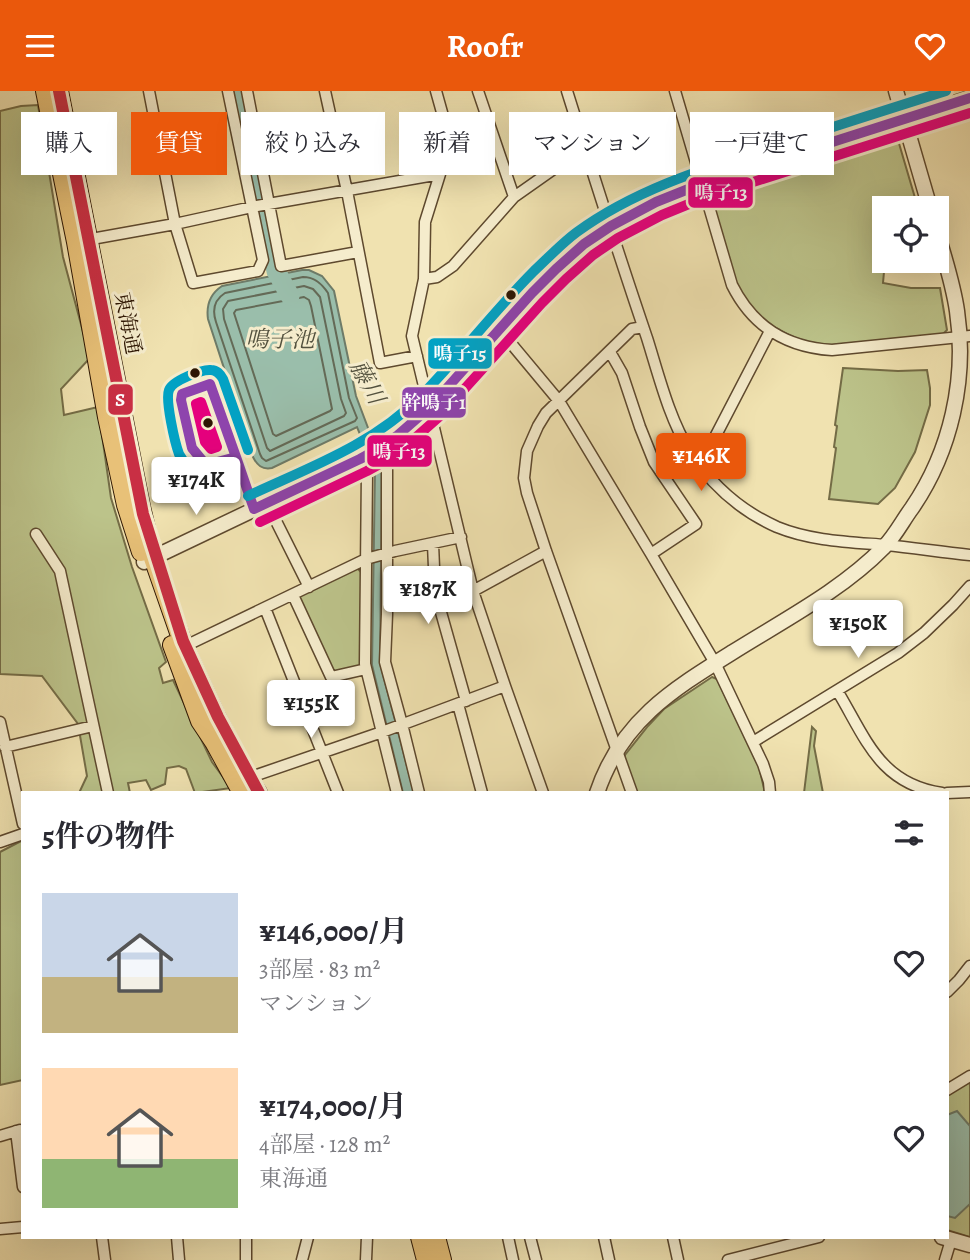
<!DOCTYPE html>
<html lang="ja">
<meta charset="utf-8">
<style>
body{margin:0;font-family:Alegreya,"Noto Serif JP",serif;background:#f2f2f3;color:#2b2b33;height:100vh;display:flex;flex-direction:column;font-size:26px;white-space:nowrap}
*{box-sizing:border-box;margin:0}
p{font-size:23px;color:#7c7c81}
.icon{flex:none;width:38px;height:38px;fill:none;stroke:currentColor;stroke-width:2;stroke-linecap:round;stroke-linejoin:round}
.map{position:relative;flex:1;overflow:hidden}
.drawer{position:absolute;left:21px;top:700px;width:928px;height:448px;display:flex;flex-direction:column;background:#fff;border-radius:0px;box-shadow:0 7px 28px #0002}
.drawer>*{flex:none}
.guide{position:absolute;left:21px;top:21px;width:929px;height:63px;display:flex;gap:14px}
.tools{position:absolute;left:872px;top:105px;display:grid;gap:14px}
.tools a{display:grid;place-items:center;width:77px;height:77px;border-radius:0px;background:#fff;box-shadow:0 7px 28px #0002;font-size:35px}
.price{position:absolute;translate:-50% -60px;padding:0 16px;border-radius:7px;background:#fff;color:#222;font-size:23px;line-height:46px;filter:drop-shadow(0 2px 4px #0008)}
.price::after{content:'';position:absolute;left:50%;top:42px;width:21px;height:16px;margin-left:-10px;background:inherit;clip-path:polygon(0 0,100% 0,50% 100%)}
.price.on{background:#ea580c;color:#fff}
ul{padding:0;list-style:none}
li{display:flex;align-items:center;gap:21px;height:175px;padding:0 21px}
li span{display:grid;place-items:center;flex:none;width:196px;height:140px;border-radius:0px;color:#555}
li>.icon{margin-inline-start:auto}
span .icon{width:84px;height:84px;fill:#fffc;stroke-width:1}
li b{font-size:30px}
h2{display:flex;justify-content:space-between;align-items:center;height:84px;padding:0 21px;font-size:30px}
.tag{padding:0 24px;border-radius:0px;background:#fff;box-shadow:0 7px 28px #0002;font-size:24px;line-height:63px}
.tag.on{background:#ea580c;color:#fff}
header{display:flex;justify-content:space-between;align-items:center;height:91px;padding:0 21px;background:#ea580c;color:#fff;font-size:32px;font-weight:600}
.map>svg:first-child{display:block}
.green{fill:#bcc38a;stroke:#746c46;stroke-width:2}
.water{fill:#9abeab;stroke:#6e7b68;stroke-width:2}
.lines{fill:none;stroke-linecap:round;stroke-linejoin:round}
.shore{stroke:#646a57;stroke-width:2}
.river{stroke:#9abeab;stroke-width:19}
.minor-casing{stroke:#5e492e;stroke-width:13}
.tertiary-casing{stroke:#5e492e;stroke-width:17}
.primary-casing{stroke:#2d1603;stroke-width:20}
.minor{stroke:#f5eccc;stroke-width:10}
.tertiary{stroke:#f5eccc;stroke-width:14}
.primary{stroke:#e8c178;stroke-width:18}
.bus-1-casing{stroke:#f5eccc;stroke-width:16}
.bus-2-casing{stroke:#f5eccc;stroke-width:16}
.bus-3-casing{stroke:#f5eccc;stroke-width:16}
.bus-1{stroke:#8e44ad;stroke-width:10}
.bus-2{stroke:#e5007d;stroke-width:10}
.bus-3{stroke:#02a2c4;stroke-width:10}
.metro-1-casing{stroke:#f5eccc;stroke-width:18}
.metro-1{stroke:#c92f44;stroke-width:12}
.bus-dot{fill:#2d1603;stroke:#f5eccc;stroke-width:2.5}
.labels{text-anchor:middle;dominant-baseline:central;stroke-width:6;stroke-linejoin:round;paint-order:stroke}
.street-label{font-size:21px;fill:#2d1603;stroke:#f5eccc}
.water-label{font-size:23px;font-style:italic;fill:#53513e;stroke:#f5eccc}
.line-badge{stroke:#f5eccc;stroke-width:2.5}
.badge-label{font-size:19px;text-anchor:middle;font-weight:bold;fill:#fff}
</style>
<header><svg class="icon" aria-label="menu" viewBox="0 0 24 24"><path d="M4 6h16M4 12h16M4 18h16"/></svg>Roofr<svg class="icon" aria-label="heart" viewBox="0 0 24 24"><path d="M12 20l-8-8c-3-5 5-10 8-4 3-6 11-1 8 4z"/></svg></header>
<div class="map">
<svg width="970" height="1169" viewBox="0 0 970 1169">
<rect width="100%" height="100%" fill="#f0e2b0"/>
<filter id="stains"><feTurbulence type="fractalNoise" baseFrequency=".00286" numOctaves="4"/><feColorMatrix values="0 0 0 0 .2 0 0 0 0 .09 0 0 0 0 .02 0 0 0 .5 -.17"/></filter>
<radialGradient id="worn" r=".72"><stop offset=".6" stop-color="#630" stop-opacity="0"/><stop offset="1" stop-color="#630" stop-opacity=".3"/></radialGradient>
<path class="green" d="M38,14L63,166L90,267L61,298L64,324L98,316L111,407L132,476L166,571L159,577L163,592L173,589L212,671L231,697L195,702L186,678L179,675L167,677L165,693L151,699L146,689L128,692L130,702H79L87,685L78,633L42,585L0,583V20L21,15Z
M890,46L898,49L918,117H884L885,170L883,192L911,197H940L947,239L943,243L832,254C813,253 796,249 780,239C774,236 766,232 761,228C731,202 722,145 711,108L717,102Z
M843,277L898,280L927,279L930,297V314L915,361L895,397L878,413L829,408L836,357L834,356L837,335L835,334Z
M357,477L361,481V574L336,583L331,580L299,511V505Z
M712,586L717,588L759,676L765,702H636L624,668L625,664L648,635L664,618Z
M812,636L816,640L814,655L823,702H804Z
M23,749V989L0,994V761Z
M970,991V1146L947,1139V1004Z"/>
<path class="water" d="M302,179H309L322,185L334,200L356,305L382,374L380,572L414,702H403L372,574L375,379L357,336L272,377C262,379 257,374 253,366L208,228C206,214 210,203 222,195Z
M957,1020L970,1035V1113L955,1127L947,1125V1024Z"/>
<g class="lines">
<path class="shore" d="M303,186C315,186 322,193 328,202L349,307L357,327L355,330L266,370L262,367L260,363L216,231C212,219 214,209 225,202Z
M304,195L313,198L320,206L341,308L346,322L344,325L270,360L267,357L224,228L223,218L228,210Z
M304,206L309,209L311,215L332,318L330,320L276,345L273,343L234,222L236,219Z"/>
<path class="river" d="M238,0L276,180L290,205"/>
<defs>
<path id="minor" d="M149,0L175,133L193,192L258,180L263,169L228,0
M247,0L281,175L358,161
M325,0L347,100L380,272L417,265
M436,0L443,25V68L440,83L425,131L424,188L412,245L473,500L505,595L543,702
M478,0L514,106
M567,0C593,83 619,165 647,247C659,285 669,327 690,361C711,393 741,420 777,436C811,450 849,451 886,454C914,457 942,461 970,464
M675,0L732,194C753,236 786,256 832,259L970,245
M86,149L175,133L257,115L440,83
M424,188L437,186L453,175L514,106L585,56
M499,238L559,310L651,463L715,572L763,673L769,691L770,702
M610,261L622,282L640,336L654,371L696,433L651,463
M385,354L387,364V523L385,571L402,633L419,702
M360,368L367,381L365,573L397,702
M700,375L770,240
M267,412L309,496
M36,443L60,480L108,702
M433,453L435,500L466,610
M473,500L546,460
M293,504L331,586L366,578
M265,517L338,702
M179,558L366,468L395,460L461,446
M838,601C866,648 880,693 942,702
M458,613L482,702
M0,631L23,733
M753,651L898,562L924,542L953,514L970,495
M5,656L93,635
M248,687L382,641L505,595
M632,702L546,460L527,402L524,387L527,360L538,335L546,322L632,238L643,236
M947,702L970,701
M0,751L23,743
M947,901L959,889L970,875
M947,999L970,985
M16,1040L23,1096
M0,1045L20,1039
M0,1138L23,1136
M102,1146L105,1169
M177,1146L179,1169
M508,1146L513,1169
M530,1146L536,1169
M604,1146L609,1169
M673,1146L678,1169
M246,1169V1146
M302,1169L308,1146
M366,1169L367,1146
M728,1169L819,1146
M945,1169L951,1149"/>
<path id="tertiary" d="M896,0L930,117
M144,471L360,368C452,320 504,215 585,152C640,110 708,91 773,70C839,49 904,28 970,7
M597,702C621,630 672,599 733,561C784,529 842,499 884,456C895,445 903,429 912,417C951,360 967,288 957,220C953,192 944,165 936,138
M942,1146L970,1154"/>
<path id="primary" d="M45,0L76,151L107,326L126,414L141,461
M59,0L141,416L153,467L184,556L215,623L248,687L258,702
M172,554L200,630L214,651L242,702
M420,1146L426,1169
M436,1146L442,1169"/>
</defs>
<use href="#minor" class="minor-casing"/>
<use href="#tertiary" class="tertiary-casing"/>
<use href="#primary" class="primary-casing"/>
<use href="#minor" class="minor"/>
<use href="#tertiary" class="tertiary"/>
<use href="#primary" class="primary"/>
<defs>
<path id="bus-1" d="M210,293L236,366L206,374L192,357L181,309L182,303Z
M236,366L254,418
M254,418L360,368L380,357L398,344L430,316L532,202L556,178L584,153L611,135L656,111L701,93L970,7"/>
<path id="bus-2" d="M201,311L217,356L211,358L205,351L196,313Z
M260,431L367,380L387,369L406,355L440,325L542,212L566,188L593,164L618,147L662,124L706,106L970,22"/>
<path id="bus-3" d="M227,383C219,385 208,390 201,387C193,384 183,370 179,363C175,352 165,309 169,299C172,290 202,278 211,279C217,279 220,283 223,288L248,359
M248,405C308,377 373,354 421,305C460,265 494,220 534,180C548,167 562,152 577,141C636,98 706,77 775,55C832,36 889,18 946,0"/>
</defs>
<use href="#bus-1" class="bus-1-casing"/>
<use href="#bus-2" class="bus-2-casing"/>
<use href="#bus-3" class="bus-3-casing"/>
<use href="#bus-1" class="bus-1"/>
<use href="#bus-2" class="bus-2"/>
<use href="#bus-3" class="bus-3"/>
<defs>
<path id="metro-1" d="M59,0L143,423L183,550L218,626L259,702"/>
</defs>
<use href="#metro-1" class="metro-1-casing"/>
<use href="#metro-1" class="metro-1"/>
</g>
<g class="bus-dot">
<circle cx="511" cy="204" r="6"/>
<circle cx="195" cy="282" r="6"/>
<circle cx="208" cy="332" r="6"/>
</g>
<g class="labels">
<g class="street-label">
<text transform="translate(128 232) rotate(79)">東海通</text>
</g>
<g class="water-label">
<text x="280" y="248">鳴子池</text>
<text transform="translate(367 291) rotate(61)">藤川</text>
</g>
</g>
<g class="line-badge">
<rect x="687" y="85" width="67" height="33" rx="7" fill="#e5007d"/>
<rect x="427" y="246" width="66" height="33" rx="7" fill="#02a2c4"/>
<rect x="107" y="292" width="27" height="33" rx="7" fill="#c92f44"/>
<rect x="401" y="295" width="66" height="33" rx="7" fill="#8e44ad"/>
<rect x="366" y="343" width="67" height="34" rx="7" fill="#e5007d"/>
</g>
<g class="badge-label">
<text x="721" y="108">鳴子13</text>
<text x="460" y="269">鳴子15</text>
<text x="120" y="315">S</text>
<text x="434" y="318">幹鳴子1</text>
<text x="399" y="367">鳴子13</text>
</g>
<rect width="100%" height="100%" filter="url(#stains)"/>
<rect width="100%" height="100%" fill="url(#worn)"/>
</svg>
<div class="tools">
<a><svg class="icon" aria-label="locate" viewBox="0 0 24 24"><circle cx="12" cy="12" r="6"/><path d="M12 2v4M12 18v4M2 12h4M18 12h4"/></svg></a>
</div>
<b class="price on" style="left:701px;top:402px">¥146K</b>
<b class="price" style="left:196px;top:426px">¥174K</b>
<b class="price" style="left:428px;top:535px">¥187K</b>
<b class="price" style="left:858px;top:569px">¥150K</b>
<b class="price" style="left:311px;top:649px">¥155K</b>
<div class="guide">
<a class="tag">購入</a>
<a class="tag on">賃貸</a>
<a class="tag">絞り込み</a>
<a class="tag">新着</a>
<a class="tag">マンション</a>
<a class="tag">一戸建て</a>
</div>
<section class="drawer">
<h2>5件の物件<svg class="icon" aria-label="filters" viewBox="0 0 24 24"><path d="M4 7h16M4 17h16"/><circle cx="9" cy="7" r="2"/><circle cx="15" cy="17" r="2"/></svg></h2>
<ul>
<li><span style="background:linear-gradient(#c9d6e8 60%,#c2b280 0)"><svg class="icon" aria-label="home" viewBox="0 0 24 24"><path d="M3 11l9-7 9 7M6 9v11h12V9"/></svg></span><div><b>¥146,000/月</b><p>3部屋 · 83 m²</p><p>マンション</p></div><svg class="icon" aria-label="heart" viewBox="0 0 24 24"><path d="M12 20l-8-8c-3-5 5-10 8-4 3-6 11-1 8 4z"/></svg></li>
<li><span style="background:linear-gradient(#ffd9b3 65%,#8fb573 0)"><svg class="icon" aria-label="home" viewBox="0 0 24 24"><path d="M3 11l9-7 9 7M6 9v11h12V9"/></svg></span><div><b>¥174,000/月</b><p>4部屋 · 128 m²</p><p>東海通</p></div><svg class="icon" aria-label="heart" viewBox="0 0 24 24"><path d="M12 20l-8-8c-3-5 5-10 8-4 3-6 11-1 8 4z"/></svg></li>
</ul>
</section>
</div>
